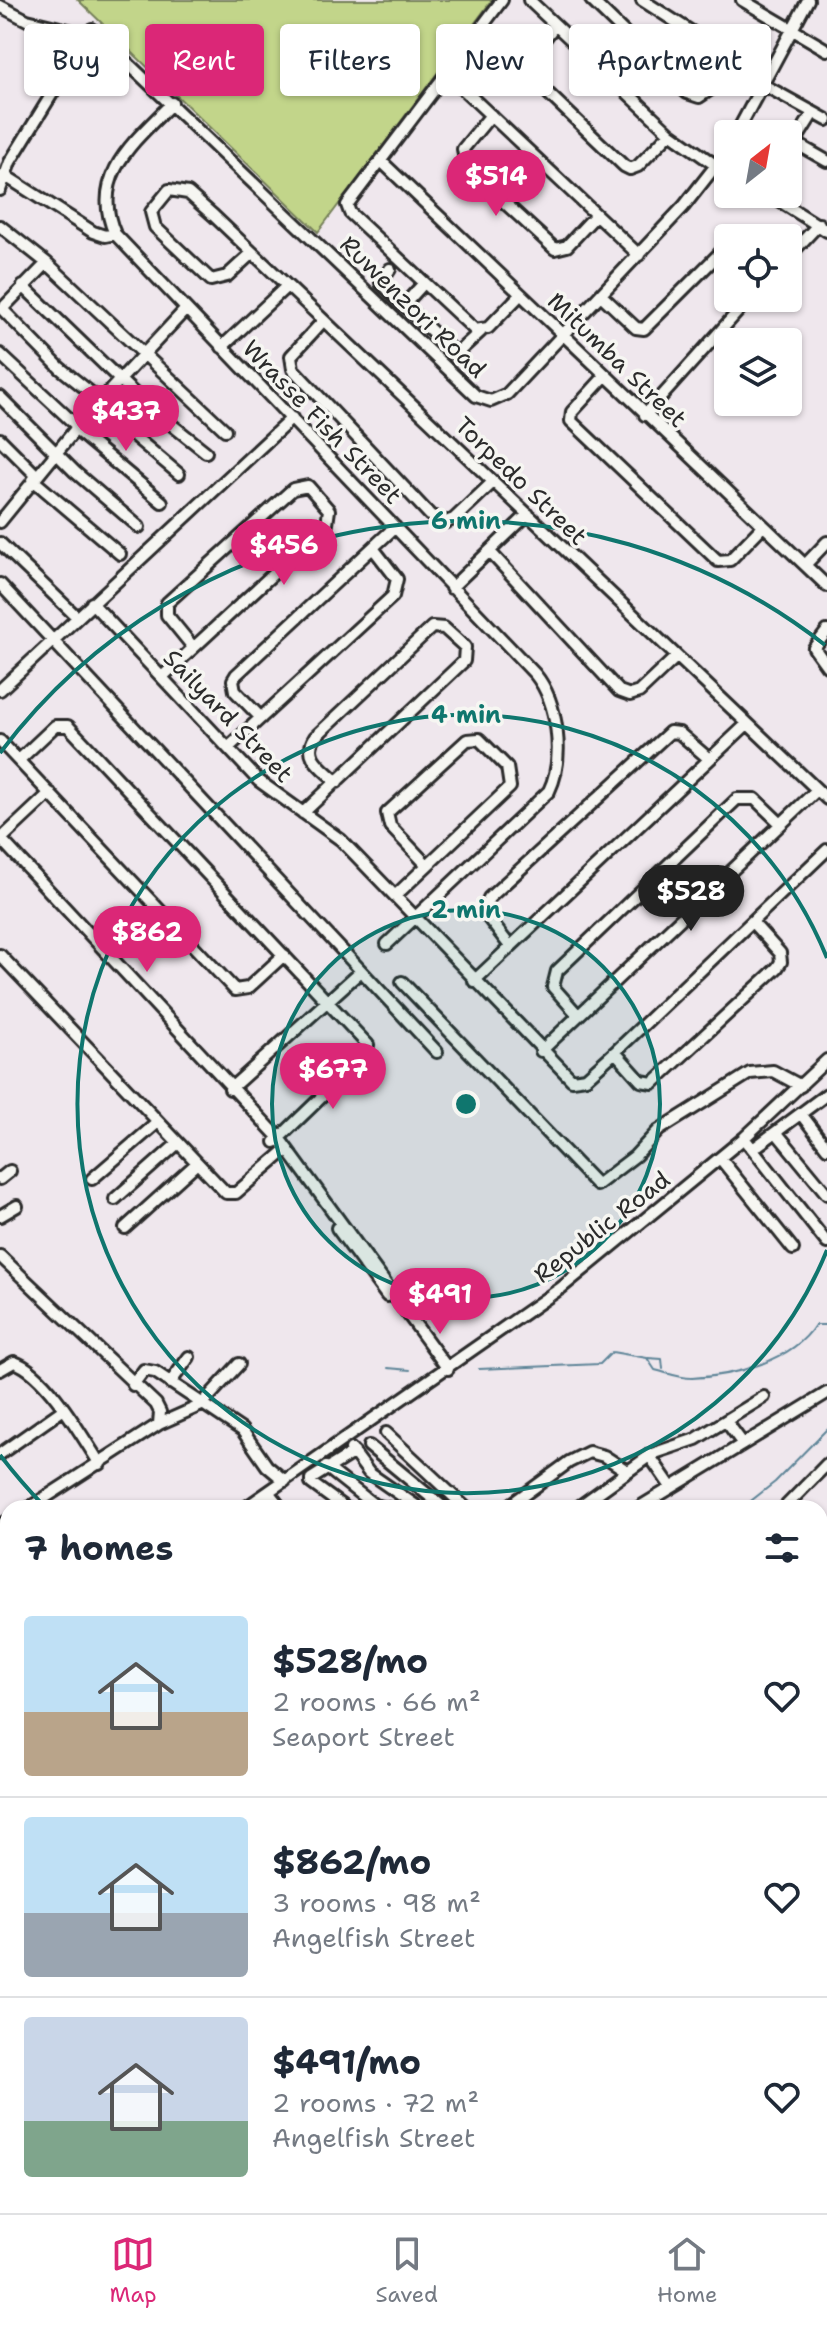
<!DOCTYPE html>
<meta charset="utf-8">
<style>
body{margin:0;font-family:"Shantell Sans",sans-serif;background:#f6f6f7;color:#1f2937;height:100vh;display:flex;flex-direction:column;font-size:30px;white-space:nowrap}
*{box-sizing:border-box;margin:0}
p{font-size:26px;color:#747a83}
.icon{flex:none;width:44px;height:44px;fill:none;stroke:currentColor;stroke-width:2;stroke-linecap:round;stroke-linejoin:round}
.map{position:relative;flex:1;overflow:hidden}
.side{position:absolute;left:0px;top:1500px;width:828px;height:714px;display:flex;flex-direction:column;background:#fff;border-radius:24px 24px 0 0;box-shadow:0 2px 6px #0004}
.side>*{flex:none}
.banner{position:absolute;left:24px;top:24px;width:780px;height:72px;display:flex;gap:16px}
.needle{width:52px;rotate:31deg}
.buttons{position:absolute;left:714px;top:120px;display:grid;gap:16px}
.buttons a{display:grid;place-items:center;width:88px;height:88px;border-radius:8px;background:#fff;box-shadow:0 2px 6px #0004;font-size:40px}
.price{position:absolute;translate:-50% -68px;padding:0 18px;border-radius:28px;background:#db2777;color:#fff;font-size:26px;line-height:52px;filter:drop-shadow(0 2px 4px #0008)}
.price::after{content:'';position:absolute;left:50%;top:48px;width:24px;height:18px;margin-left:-12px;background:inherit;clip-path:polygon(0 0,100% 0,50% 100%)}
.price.current{background:#222;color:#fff}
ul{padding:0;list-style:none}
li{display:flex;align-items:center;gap:24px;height:200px;padding:0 24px}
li+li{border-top:2px solid #e0e1e3}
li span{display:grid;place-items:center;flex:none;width:224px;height:160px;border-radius:8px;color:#555}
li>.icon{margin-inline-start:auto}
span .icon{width:96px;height:96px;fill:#fffc;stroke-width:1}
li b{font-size:34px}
h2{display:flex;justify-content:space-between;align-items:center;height:96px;padding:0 24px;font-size:34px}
.chip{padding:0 28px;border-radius:8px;background:#fff;box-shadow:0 2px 6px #0004;font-size:28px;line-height:72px}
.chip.current{background:#db2777;color:#fff}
.tab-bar{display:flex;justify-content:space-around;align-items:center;height:112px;border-top:2px solid #e0e1e3;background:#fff;font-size:22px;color:#747a83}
.tab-bar a{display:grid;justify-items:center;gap:4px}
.tab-bar .current{color:#db2777}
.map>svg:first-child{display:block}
.green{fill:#c2d58a;stroke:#76805a;stroke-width:2}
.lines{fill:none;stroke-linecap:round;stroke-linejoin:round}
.stream{stroke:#5e8598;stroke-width:2}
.minor-casing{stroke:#2b2b2b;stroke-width:16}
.minor{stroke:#f6f6f2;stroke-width:10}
.ring{fill:none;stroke:#0f766e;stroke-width:4}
.labels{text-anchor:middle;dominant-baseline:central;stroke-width:7;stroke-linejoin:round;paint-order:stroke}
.street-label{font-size:24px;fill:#2b2b2b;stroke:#f6f6f2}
.centre{fill:#0f766e;stroke:#f6f6f2;stroke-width:4}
.ring-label{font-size:24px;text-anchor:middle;font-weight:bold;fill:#0f766e;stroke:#f6f6f2;stroke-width:7;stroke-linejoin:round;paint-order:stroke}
</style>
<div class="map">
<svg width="827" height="2213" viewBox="0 0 827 2213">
<rect width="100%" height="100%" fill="#efe7ed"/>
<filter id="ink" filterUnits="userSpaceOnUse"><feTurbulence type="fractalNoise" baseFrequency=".0125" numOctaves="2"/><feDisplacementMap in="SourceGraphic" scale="16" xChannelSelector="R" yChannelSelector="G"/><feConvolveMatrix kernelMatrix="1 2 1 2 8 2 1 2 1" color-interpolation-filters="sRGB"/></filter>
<g filter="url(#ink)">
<path class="green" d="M78,0H492L318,232Z"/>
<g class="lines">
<path class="stream" d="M648,1358L662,1359L663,1369
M388,1368L410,1370
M479,1369L600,1364L612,1352L647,1358L655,1370C667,1373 680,1378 692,1378C733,1376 793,1361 815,1325H827
M742,1508L775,1482L827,1429
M392,2213L393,2206"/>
<defs>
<path id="minor" d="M502,0L347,205L350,213L475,330L488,328L520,295
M529,0L670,133L728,174
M591,0L627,35
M642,0L765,79
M742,0L827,50
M0,6L27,20L89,35
M555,25L528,61V74L624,166L630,169L638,166L670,133
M647,56L687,93L699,97L711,89L728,57
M447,74L639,255
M762,84L827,120
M172,103C135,141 89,176 115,234L535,674C558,702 565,758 549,791L387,944
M813,113L798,137L799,145L827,161
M491,115L463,149L466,167L555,249L567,246L596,215
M736,134L808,0
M381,161L827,586
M4,175L93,232L105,236L115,234
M0,190L10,162L92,29L476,396L491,401L507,394L684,206L728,150
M768,194L827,231
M0,226L47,263L225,430
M252,253L227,276L211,280L155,227L151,212L169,190L188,193L214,216L827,799
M788,257L819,224
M47,263L2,309L60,368L101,401
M390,269L381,283L404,305L424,283
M23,286L143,402L206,452
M601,295L636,328L644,329L728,245
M404,305L456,354L481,331
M323,321L291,356L293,369L430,515L446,522L454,519L493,482
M222,347L287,286
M0,354L77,426
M605,376L572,412L571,421L718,561L730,560L763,526
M0,397L75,472L139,527
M97,405L179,474
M645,415L750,298
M75,429L162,502
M0,439L37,476
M33,480L120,554
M0,522L88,414L186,309
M0,543L77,617
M490,552L619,691L630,695L639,692L676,657
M805,565L827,542
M0,584L437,1052
M451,588L528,514
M92,603L259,781L341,840L572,1080L586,1078L615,1052L827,850
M827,631L814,648L827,666
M162,677L327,524L329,510L308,486L293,489L167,603V615L193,647
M0,690L292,418
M261,718L235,691L233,680L236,675L395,527
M0,741L235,990L248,988L284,955
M228,748L393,596L397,579L373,548
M19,760L55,726H68L368,1045L362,1058L275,1142
M303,813L464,661L465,647L444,628L432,627L315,737C302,757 323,768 337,782
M0,838L279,1138L448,1369
M0,840L50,793
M395,896L510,787L507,767L479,739L467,740L387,813L390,826L427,865
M509,945L483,911L489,898L670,732L679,733L708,758
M0,955L226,1193H236L287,1149
M474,981L747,724
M402,982L597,1185L635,1156L659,1130L750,1073L773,1071L801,1086
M578,1015L553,987L557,971L737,799H755L781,824
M541,1051L817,790
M615,1052L641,1081L653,1083L777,968L781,962L780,953L752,922
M230,1089L361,971
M801,1114L827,1148
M776,1132L827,1194
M744,1138L827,1243
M753,1149L827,1094
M720,1158L793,1249
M0,1179L10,1171
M92,1179L157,1123
M115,1199L177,1144
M0,1216L17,1206
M125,1228L196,1164
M337,1228L387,1296
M0,1256L156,1404L160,1412L159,1424
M0,1370L14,1362C46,1372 82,1436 100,1464
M170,1383L189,1357
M133,1385L144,1370L155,1372L242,1430L267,1466L285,1481
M203,1403L239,1364
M726,1421L743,1444
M386,1433L466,1508
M369,1446L444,1508
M351,1449L369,1473L415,1505
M0,1454L64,1409
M649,1455L671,1487
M326,1467L374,1505L388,1508
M269,1493L281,1508
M29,1508L159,1424L204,1404
M245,1508L561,1288L744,1138L827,1060
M345,1508L311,1483V1479L354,1452
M506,1508L569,1462L589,1452L604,1456L627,1471
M577,1508L652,1454L696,1439L764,1397
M638,1508L827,1393
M784,1508L827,1464
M0,1525L8,1521
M820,1568L827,1560
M820,1642L827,1639
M0,1657L8,1653
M820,1698L827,1710
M0,1725L5,1722
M820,1730L827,1725
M820,1807L827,1803
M820,1838L827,1849
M820,1956L827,1952
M0,1989L8,1980
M820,2002L827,1997
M0,2008L8,2013
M3,2143L8,2153
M598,2206V2213
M712,2206L714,2213
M262,2210L274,2213
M7,2213L8,2206
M71,2213L72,2206
M133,2213L134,2206
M200,2213L201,2206
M414,2213V2206
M465,2213L466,2206
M531,2213V2206
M664,2213L665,2206"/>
</defs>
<use href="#minor" class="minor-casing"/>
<use href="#minor" class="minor"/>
</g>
</g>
<circle cx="466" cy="1104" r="194" fill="#0f766e" fill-opacity=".12"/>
<g class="ring">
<circle cx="466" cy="1104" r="194"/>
<path d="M827 1250A389 389 0 1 1 827 958"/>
<path d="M43 1505A583 583 0 0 1 0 1455M0 753A583 583 0 0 1 825 645"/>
</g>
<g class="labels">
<g class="street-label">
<text transform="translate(413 307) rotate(44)">Ruwenzori Road</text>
<text transform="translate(617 360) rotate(44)">Mitumba Street</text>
<text transform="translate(322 422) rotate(46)">Wrasse Fish Street</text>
<text transform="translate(521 481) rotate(44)">Torpedo Street</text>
<text transform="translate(228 716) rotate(46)">Sailyard Street</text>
<text transform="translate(602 1227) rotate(-38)">Republic Road</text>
</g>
</g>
<circle cx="466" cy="1104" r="12" class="centre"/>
<g class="ring-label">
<text x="466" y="529">6 min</text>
<text x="466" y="723">4 min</text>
<text x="466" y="918">2 min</text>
</g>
</svg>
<div class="buttons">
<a><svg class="needle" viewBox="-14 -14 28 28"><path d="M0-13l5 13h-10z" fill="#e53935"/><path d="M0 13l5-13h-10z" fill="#747a83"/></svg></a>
<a><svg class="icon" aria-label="locate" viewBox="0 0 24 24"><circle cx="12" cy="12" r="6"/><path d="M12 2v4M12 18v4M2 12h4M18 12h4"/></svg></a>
<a><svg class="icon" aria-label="layers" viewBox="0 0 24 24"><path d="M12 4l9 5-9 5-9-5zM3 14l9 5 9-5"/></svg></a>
</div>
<b class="price" style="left:496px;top:218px">$514</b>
<b class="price" style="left:126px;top:453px">$437</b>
<b class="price" style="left:284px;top:587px">$456</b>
<b class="price current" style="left:691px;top:933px">$528</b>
<b class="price" style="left:147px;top:974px">$862</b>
<b class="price" style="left:333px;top:1111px">$677</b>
<b class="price" style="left:440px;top:1336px">$491</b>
<div class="banner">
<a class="chip">Buy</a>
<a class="chip current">Rent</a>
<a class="chip">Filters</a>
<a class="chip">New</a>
<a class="chip">Apartment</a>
</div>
<section class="side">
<h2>7 homes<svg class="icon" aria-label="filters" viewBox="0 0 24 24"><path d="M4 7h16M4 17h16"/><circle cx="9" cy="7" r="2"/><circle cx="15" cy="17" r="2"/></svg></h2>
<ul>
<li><span style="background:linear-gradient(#bfe0f5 60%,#b9a48a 0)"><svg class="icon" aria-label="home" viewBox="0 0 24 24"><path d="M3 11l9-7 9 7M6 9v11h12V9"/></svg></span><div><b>$528/mo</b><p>2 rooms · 66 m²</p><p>Seaport Street</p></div><svg class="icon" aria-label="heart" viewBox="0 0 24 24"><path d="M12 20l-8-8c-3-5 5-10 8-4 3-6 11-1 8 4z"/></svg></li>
<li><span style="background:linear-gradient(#bfe0f5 60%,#9aa5b1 0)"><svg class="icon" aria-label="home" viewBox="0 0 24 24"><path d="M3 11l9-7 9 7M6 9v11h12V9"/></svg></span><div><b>$862/mo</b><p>3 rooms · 98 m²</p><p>Angelfish Street</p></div><svg class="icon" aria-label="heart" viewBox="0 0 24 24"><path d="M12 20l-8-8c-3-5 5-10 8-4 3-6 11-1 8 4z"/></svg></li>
<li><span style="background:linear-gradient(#c9d6e8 65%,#7fa58c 0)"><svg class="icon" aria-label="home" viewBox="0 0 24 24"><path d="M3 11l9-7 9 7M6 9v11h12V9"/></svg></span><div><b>$491/mo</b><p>2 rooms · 72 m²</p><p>Angelfish Street</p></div><svg class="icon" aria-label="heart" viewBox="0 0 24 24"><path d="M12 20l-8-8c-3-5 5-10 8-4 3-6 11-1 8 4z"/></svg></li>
</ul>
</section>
</div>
<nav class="tab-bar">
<a class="current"><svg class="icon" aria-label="map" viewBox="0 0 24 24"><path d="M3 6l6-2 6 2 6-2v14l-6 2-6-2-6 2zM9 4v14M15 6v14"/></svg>Map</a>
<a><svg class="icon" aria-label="saved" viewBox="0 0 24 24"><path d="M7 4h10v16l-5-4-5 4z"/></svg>Saved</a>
<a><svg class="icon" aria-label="home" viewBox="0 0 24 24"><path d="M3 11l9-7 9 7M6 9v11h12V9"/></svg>Home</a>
</nav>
